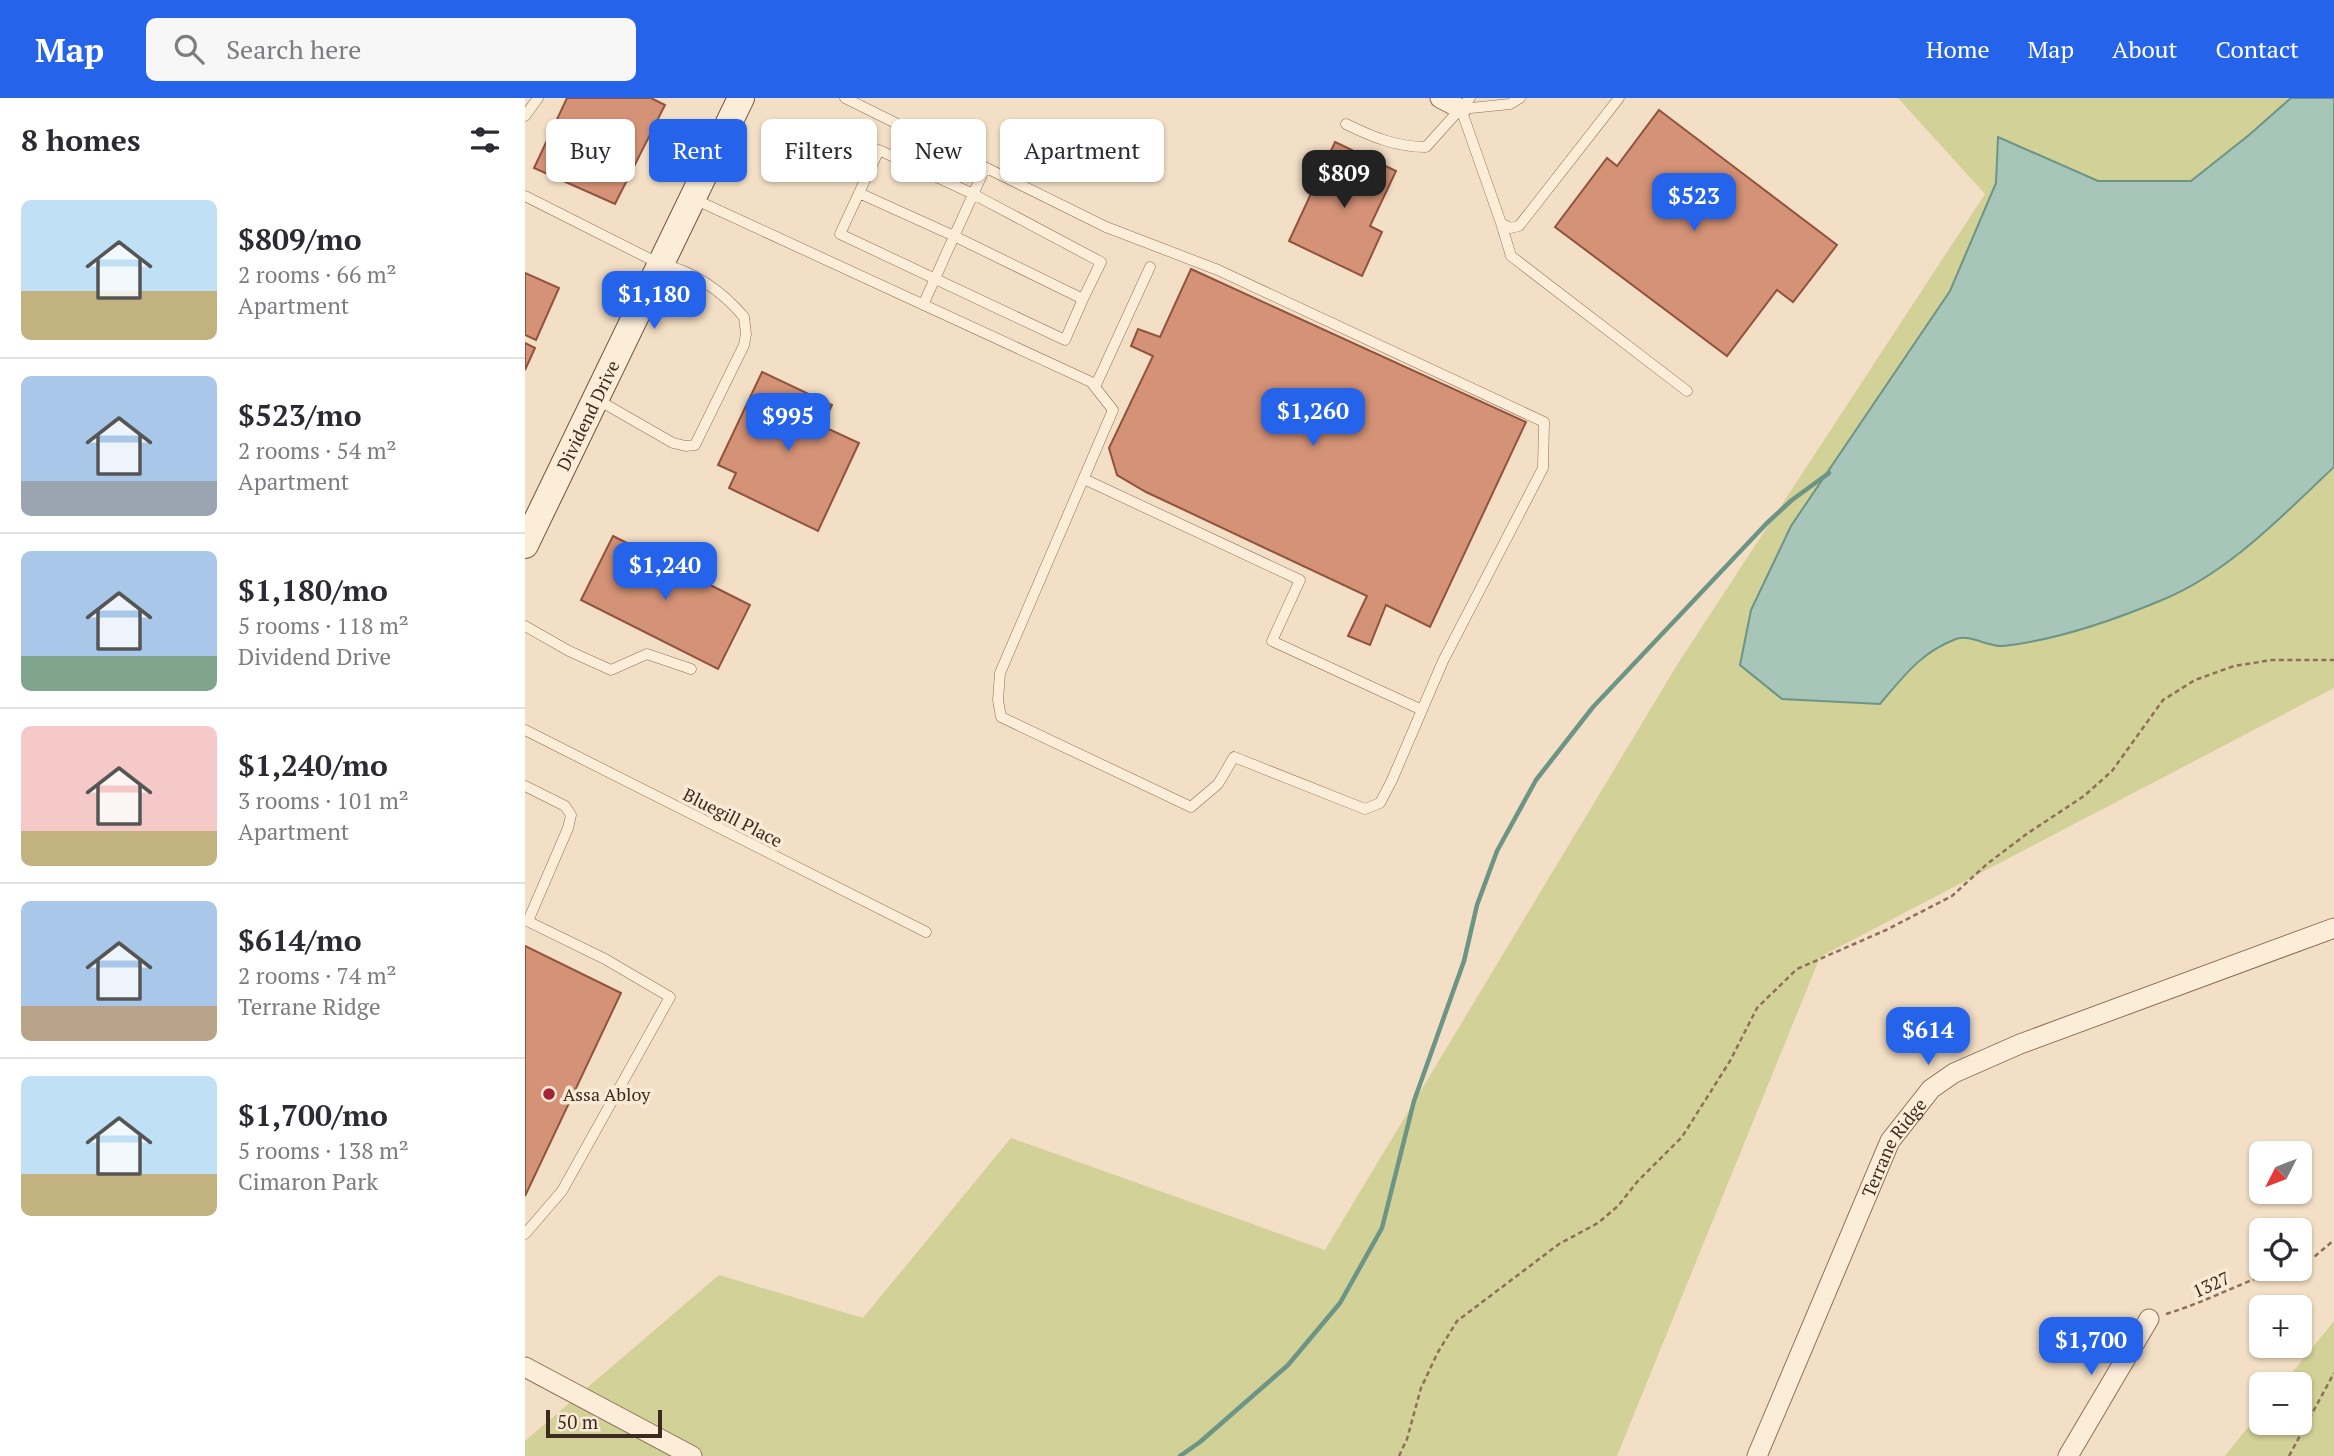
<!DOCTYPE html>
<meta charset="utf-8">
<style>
body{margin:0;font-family:"PT Serif",serif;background:#f7f7f7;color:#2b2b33;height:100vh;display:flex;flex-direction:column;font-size:26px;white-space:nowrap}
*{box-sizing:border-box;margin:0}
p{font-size:23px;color:#7c7c81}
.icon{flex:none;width:38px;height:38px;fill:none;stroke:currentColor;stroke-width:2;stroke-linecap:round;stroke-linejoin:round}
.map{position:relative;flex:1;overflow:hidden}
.panel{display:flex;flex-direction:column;background:#fff;width:525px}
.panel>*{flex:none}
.hud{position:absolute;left:21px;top:21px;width:665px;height:63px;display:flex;gap:14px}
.needle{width:46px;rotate:228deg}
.fabs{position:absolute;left:1724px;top:1043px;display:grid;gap:14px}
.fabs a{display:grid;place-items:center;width:63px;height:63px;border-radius:10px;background:#fff;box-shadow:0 2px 5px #0004;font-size:35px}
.scale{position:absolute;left:21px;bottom:18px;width:116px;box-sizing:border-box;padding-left:7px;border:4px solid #3e291e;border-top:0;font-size:19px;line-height:24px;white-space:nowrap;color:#3e291e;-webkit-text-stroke:5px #f9ead5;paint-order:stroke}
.price{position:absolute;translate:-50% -60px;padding:0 16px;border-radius:14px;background:#2563eb;color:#fff;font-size:23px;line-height:46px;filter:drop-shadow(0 2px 4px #0008)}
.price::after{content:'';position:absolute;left:50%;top:42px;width:21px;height:16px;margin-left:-10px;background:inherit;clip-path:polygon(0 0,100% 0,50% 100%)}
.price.current{background:#222;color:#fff}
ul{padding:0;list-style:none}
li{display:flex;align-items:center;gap:21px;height:175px;padding:0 21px}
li+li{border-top:2px solid #e1e1e2}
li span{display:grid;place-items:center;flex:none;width:196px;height:140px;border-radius:10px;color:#555}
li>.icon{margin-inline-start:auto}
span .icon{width:84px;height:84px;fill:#fffc;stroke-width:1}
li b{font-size:30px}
h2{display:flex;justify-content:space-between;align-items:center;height:84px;padding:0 21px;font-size:30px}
.tag{padding:0 24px;border-radius:10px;background:#fff;box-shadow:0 2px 5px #0004;font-size:24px;line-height:63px}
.tag.current{background:#2563eb;color:#fff}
header{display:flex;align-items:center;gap:42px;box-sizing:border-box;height:98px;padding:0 35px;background:#2563eb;color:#fff}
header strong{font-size:33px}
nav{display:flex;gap:38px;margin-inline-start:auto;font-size:24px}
.search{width:490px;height:63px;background:#f7f7f7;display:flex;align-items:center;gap:18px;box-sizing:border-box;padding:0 24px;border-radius:10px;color:#7c7c81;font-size:26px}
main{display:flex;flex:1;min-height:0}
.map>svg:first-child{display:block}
.green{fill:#d2d197}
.water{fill:#a7c5b8;stroke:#6c9586;stroke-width:2}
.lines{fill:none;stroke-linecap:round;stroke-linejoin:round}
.stream{stroke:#6c9586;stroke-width:4.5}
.building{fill:#d49277;stroke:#91533c;stroke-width:2}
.lane-casing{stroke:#8f6f59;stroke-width:11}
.street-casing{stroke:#8f6f59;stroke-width:21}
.secondary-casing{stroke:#71503c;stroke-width:28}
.path{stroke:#8f6f59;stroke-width:2.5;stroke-dasharray:5 3.5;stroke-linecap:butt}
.lane{stroke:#fcedd9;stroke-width:10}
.street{stroke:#fcedd9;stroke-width:19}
.secondary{stroke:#fcedd9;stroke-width:26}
.poi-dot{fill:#a42334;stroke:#f9ead5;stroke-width:2.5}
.labels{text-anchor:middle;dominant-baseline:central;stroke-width:7;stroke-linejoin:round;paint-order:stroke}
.street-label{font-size:18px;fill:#3e291e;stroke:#f9ead5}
.poi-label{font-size:18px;fill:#3e291e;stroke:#f9ead5;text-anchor:start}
</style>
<header>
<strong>Map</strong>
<div class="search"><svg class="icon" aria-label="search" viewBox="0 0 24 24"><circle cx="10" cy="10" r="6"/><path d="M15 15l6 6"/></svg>Search here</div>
<nav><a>Home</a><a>Map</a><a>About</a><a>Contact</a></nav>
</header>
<main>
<section class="panel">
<h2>8 homes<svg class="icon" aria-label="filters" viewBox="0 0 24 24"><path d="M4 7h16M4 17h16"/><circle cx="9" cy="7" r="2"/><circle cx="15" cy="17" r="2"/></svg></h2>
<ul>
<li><span style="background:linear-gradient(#bfe0f5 65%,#c2b280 0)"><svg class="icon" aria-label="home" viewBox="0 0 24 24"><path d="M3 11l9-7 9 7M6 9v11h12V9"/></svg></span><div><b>$809/mo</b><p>2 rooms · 66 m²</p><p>Apartment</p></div></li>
<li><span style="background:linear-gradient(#a9c7e8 75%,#9aa5b1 0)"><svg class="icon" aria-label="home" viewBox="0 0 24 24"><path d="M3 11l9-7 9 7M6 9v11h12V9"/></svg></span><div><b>$523/mo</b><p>2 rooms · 54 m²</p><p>Apartment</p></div></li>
<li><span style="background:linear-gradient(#a9c7e8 75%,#7fa58c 0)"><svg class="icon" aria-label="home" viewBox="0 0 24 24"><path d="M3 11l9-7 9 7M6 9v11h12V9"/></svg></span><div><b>$1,180/mo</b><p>5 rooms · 118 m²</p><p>Dividend Drive</p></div></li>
<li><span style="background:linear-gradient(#f6c9c9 75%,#c2b280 0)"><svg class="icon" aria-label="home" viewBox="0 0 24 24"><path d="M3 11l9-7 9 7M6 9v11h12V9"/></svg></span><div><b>$1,240/mo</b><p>3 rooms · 101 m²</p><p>Apartment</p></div></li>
<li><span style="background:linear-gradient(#a9c7e8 75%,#b9a48a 0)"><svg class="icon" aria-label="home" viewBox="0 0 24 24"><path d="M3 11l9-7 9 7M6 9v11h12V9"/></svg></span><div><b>$614/mo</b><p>2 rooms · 74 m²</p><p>Terrane Ridge</p></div></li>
<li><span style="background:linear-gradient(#bfe0f5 70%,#c2b280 0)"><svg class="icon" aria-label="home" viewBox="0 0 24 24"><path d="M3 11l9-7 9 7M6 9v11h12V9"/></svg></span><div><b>$1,700/mo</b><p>5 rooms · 138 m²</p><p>Cimaron Park</p></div></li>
</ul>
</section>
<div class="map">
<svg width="1809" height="1358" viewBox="0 0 1809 1358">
<rect width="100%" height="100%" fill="#f2dfc5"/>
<path class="green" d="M1373,0H1809V590L1295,859L1092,1358H0V1343L194,1177L338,1220L486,1040L800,1152L1152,567L1460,96Z
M1809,1223V1358H1700L1736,1313V1325H1774V1286H1758Z"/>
<path class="water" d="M1766,0H1809V369C1757,418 1703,475 1637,502C1587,523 1532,542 1478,548C1463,549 1445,536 1431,541C1396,554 1378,579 1355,606L1257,601L1215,567L1226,512L1266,428L1425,193L1471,85L1473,39L1573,83H1666L1724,37Z"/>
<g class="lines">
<path class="stream" d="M655,1358L675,1344L763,1267L815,1205L857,1130L889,1003L939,863L952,807L972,753L1011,682L1068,609L1242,425L1267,402L1304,375"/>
</g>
<path class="building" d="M42,0H126L140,7L90,106L9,70Z
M1134,12L1312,147L1268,204L1252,192L1202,258L1030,129L1082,60L1092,68Z
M810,44L871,73L845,128L857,134L837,178L764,143Z
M666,171L1001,324L905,529L861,507L845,547L823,538L842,498L621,394L592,377L584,350L628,258L606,248L613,231L635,239Z
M0,175L34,190L11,242L0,237Z
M0,245L10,250L0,272Z
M237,274L307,307L297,328L334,345L293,433L204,390L211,375L193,367Z
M88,438L225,507L193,571L56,502Z
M0,848L96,895L0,1098Z"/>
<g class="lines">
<defs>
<path id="lane" d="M936,11L976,125L985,130L994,128L1094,0
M936,11L985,6L995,0
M0,18L13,0
M821,26C847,39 872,49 901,49L945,0
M334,95L354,52L448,96L576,164L558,201L429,138L334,95L315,136L540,242L558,201
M0,98L135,166C168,172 198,194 219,219L221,236L219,247L170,347L161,348L148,345L73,302
M169,101L566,284L588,312L475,575L473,602L476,619L666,709L693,686L709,659L840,711L855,705L867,682L918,563L1018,370L1019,324L693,172L581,129L320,0
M976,125L986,158L1162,293
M398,207L460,70
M570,289L625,169
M559,381L775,482L747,543L897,612
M0,528L44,553L86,572L122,556L166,571
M0,632L401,834
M0,688L40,708L46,717L43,730L3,823
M0,822L80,861L145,899L37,1093L0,1136"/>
<g id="street">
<path d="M915,0L936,11"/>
<path d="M0,1269L167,1358"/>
<path id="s1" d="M1232,1358L1365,1043L1406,991L1429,975L1495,946L1809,830"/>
<path d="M1543,1358L1624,1221"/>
</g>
<g id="secondary">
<path id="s2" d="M0,447L216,0"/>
</g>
</defs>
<use href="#lane" class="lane-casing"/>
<use href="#street" class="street-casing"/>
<use href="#secondary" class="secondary-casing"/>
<path class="path" d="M1774,1165L1789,1159L1809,1142
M1641,1216C1681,1204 1717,1184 1757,1171
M874,1358L882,1341L896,1290L913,1254L932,1223L1034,1146L1073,1125L1093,1108L1112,1084L1157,1039L1205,963L1232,910L1272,871L1361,832L1427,798L1462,766L1503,735L1559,698L1587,673L1638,602L1670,582L1709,568L1747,562H1809
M1764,1358L1809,1275"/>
<use href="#lane" class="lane"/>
<use href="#street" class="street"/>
<use href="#secondary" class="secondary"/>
</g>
<circle class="poi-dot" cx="24" cy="996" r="7"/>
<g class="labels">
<g class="street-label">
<text stroke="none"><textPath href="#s2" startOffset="144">Dividend Drive</textPath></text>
<text transform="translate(208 719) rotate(27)">Bluegill Place</text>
<text stroke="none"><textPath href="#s1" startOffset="338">Terrane Ridge</textPath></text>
<text transform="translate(1686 1186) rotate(-24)">1327</text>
</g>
<g class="poi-label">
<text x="38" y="996">Assa Abloy</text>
</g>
</g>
</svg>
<div class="fabs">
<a><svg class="needle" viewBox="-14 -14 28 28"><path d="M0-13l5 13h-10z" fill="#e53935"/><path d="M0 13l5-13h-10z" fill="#7c7c81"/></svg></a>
<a><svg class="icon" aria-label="locate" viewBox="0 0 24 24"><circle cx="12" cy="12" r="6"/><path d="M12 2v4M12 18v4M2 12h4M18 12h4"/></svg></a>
<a>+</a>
<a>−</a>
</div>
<div class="scale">50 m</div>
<b class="price current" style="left:819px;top:112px">$809</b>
<b class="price" style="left:1169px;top:135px">$523</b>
<b class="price" style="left:129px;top:233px">$1,180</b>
<b class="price" style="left:788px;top:350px">$1,260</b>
<b class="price" style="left:263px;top:355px">$995</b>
<b class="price" style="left:140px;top:504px">$1,240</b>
<b class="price" style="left:1403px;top:969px">$614</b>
<b class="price" style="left:1566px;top:1279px">$1,700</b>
<div class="hud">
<a class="tag">Buy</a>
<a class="tag current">Rent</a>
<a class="tag">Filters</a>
<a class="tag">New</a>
<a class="tag">Apartment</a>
</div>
</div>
</main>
